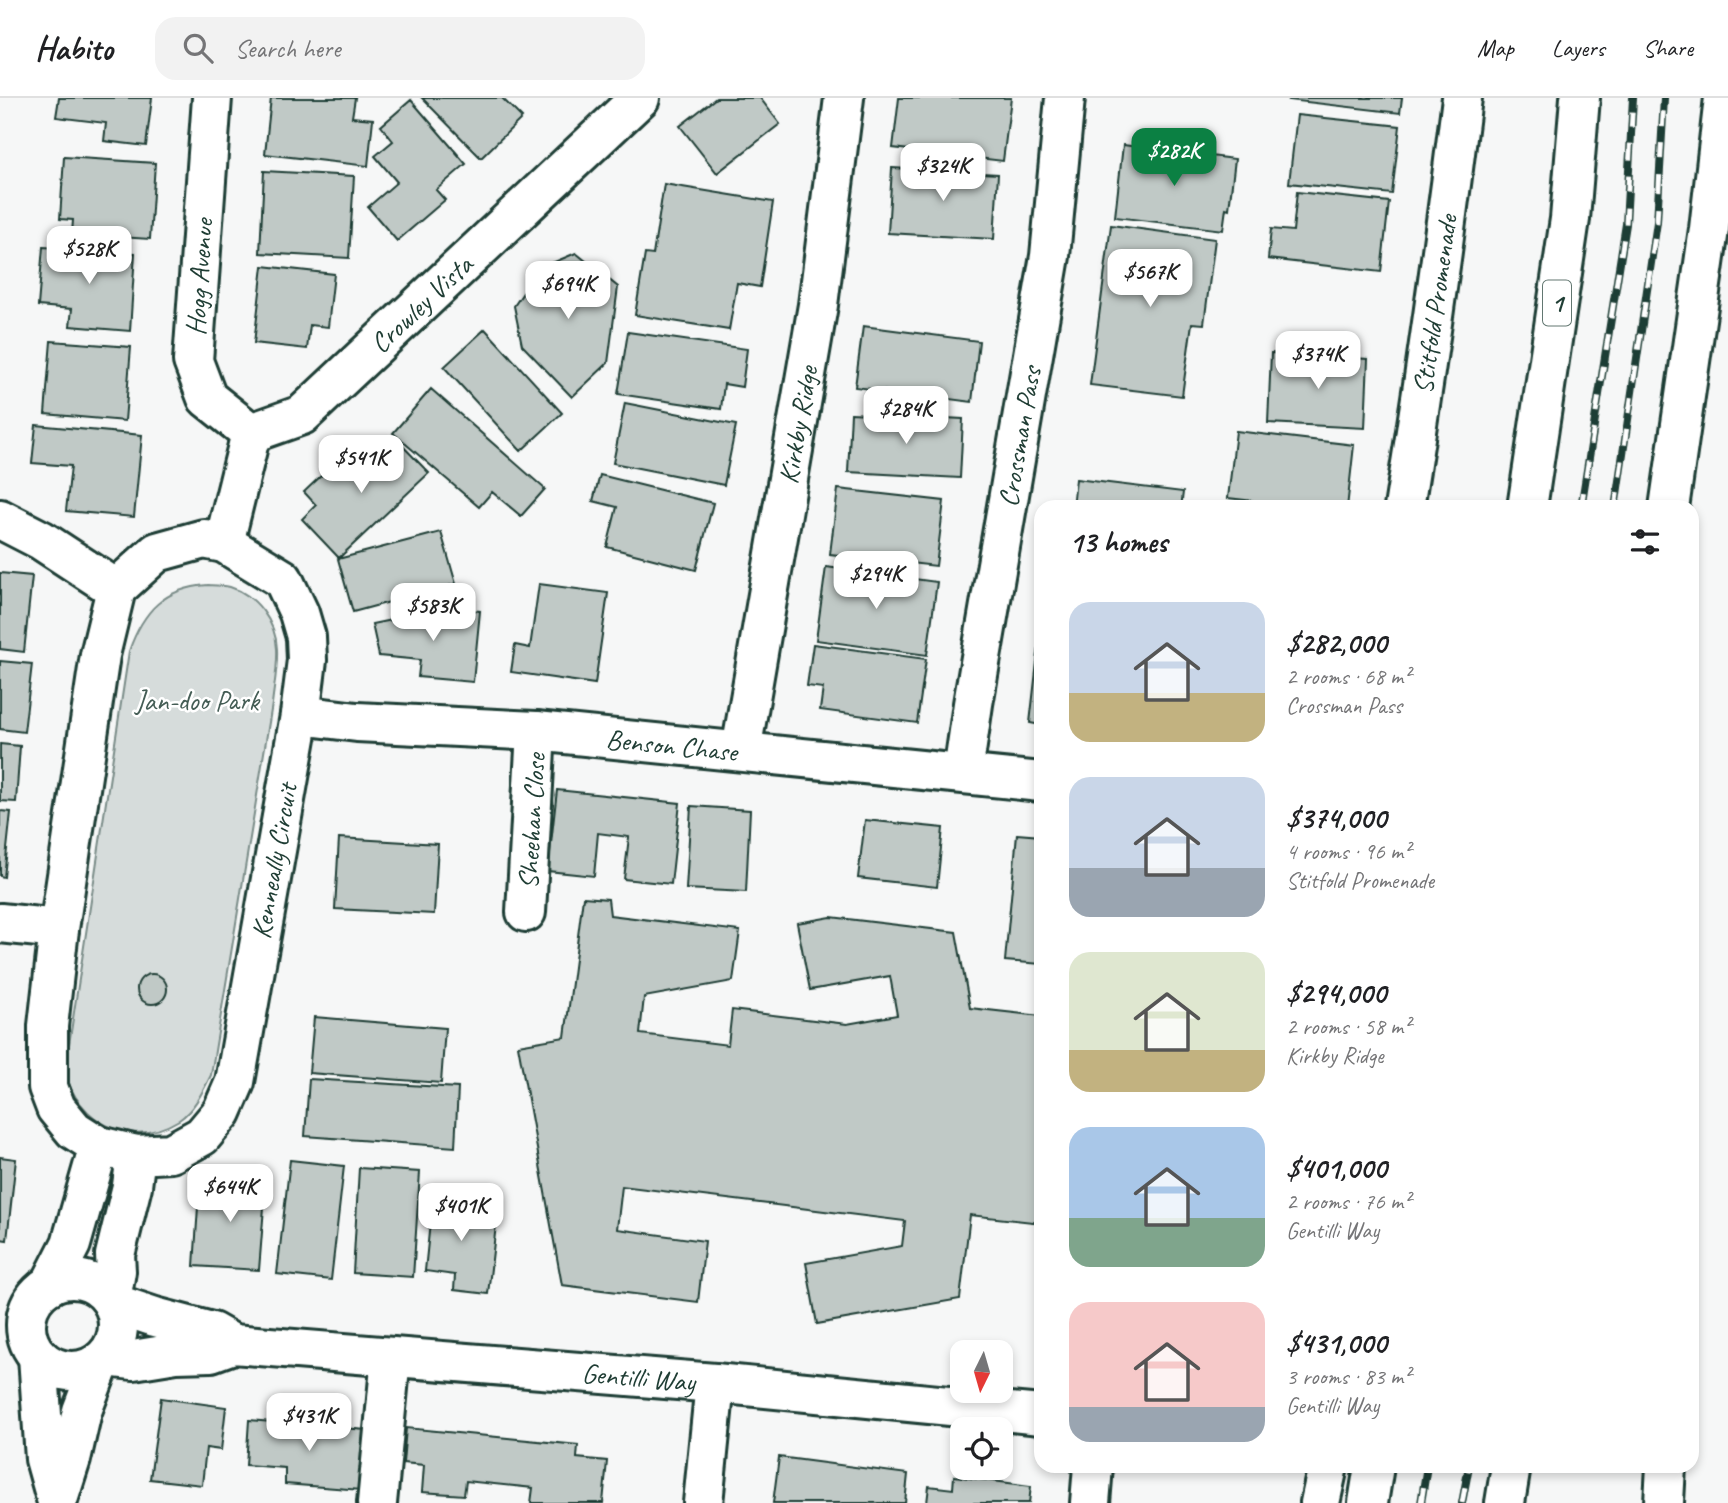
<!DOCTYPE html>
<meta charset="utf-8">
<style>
body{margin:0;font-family:Caveat,sans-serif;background:#f2f2f2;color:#202124;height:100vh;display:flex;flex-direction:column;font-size:26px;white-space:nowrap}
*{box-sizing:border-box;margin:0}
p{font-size:23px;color:#757577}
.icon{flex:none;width:38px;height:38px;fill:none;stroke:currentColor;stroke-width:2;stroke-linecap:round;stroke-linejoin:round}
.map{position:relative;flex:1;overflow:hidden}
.drawer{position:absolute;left:1034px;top:402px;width:665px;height:973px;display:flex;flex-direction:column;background:#fff;border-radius:21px;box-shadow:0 4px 10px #0003}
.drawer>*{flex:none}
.needle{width:46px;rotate:185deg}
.buttons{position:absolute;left:950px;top:1242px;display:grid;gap:14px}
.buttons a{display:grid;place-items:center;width:63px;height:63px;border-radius:14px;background:#fff;box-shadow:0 4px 10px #0003;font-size:35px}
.price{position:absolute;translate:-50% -60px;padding:0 16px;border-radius:14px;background:#fff;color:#222;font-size:23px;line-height:46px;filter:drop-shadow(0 2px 4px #0008)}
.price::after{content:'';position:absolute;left:50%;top:42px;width:21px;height:16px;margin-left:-10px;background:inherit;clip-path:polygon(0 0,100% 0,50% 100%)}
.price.selected{background:#0b8043;color:#fff}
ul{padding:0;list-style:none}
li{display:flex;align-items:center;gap:21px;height:175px;padding:0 35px}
li span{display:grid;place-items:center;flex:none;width:196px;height:140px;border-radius:21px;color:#555}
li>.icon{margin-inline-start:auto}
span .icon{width:84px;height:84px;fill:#fffc;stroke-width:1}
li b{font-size:30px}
h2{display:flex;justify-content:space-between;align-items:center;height:84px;padding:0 35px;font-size:30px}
header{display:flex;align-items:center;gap:42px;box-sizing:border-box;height:98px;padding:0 35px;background:#fff;border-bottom:2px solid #e0e0e0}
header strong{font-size:33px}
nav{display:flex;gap:38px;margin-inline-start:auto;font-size:24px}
.search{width:490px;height:63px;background:#f2f2f2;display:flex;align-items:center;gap:18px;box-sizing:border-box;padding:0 24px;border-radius:21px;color:#757577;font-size:26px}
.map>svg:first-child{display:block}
.green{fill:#d6dcdb;stroke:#7a8c88;stroke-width:2}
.building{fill:#c0c9c6;stroke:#1f3d34;stroke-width:2}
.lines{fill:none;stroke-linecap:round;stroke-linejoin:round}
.minor-casing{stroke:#1f3d34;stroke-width:44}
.highway-casing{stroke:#1f3d34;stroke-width:44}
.minor{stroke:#fff;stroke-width:38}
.highway{stroke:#fff;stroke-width:38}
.rail-casing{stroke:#1f3d34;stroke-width:8}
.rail{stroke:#fff;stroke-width:5;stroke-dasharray:16;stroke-linecap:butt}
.labels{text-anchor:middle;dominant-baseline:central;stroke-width:5;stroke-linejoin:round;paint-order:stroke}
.shield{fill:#fff;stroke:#627771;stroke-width:2}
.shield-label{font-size:26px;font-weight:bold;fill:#1f3d34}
.street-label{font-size:28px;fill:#1f3d34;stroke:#fff}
.park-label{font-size:28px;fill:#445d55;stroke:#fff}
</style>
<header>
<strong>Habito</strong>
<div class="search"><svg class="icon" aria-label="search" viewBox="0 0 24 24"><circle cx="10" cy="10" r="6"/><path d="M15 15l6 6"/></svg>Search here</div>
<nav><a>Map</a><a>Layers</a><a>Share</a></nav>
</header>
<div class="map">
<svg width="1728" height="1405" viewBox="0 0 1728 1405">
<rect width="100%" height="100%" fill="#f6f7f7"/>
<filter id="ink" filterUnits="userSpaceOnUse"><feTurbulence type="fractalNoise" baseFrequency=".0143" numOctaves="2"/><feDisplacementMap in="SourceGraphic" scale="14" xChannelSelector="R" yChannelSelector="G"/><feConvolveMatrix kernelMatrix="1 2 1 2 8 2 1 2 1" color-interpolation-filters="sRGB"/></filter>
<g filter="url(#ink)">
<path class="green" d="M208,487C215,488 223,487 230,489C256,497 276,524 277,551C278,569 274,588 272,606L211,977C203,993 194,1012 179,1022C148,1041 115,1039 88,1014C80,1006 71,994 68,982C67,975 68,967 67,960L129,553C143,513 164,490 208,487Z"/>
<path class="building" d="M59,0H152L146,48L104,43L106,25L56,19Z
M271,0H355L352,19L373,21L368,68L265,56Z
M422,0H502L522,20L481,60Z
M716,0H760L780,26L717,75L680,28Z
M899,0H1011L1003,63L893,50Z
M1290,0H1402L1400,15L1289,2Z
M411,2L466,66L436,92L445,102L397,143L368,109L397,84L375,58L393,43L381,28Z
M1297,17L1400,28L1392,96L1289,85Z
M1123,47L1235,61L1229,111L1226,110L1223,132L1115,119Z
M64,59L155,65L150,141L72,136L73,122L60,121Z
M892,70L998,76L994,141L888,135Z
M264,73L354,78L349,160L260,155Z
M664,86L773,104L760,189L737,185L729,232L635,217L645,156L653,157Z
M1297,94L1389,104L1381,174L1268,161L1271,131L1293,133Z
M1111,127L1215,141L1204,226L1192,225L1182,298L1090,287Z
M43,149L135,155L130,233L70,228L72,211L38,208Z
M576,155L618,189L608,265L572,299L522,247L514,208L540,170Z
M263,168L334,176L328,229L310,227L307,251L254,245Z
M863,228L979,243L972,304L855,289Z
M485,231L562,315L521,353L444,269Z
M628,234L747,251L742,289L724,286L721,311L618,296Z
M51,243L131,249L125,323L45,316Z
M1271,255L1368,261L1365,330L1268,325Z
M431,291L545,391L521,418L492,394L479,409L393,335Z
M625,305L736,327L724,387L613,365Z
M851,315L963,321L960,380L848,374Z
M36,327L142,337L134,419L66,413L71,368L32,365Z
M1236,333L1354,347L1347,410H1315L1228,400Z
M393,338L429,375L339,460L302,421L316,407L304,394L344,356L358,371Z
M600,377L713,405L696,472L607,449L617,409L593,403Z
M1076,381L1183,394L1181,410H1073Z
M838,391L944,403L936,468L830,456Z
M441,434L456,486L353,514L338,461Z
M826,469L937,484L927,557L816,542Z
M0,475L32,478L24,554L0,551Z
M539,486L608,495L595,586L511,574L515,547L530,550Z
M458,511L480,513L473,584L418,579L420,562L379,558L372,526L420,516L457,520Z
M813,546L926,561L917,625L820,612L823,590L807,588Z
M1039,547L1041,548V627L1030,625Z
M0,563L32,566L24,634L0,631Z
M0,646L20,648L16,704L0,703Z
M557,692L680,705L671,786L624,781L629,739L598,735L594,778L548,773Z
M691,708L750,712L746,794L686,791Z
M0,713L11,714L4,779L0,778Z
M865,722L943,730L937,789L858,780Z
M1017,736L1041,738V866L1005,863Z
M339,740L438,746L434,816L335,811Z
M583,799L608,801L610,817L740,833L733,883L644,899L640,936L728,947L732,912L847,926L897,917L890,878L810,892L797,825L831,819L956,834L970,910L1041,918V1125L970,1117L960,1201L817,1226L806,1165L902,1148L905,1123L622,1088L617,1131L705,1143L698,1204L562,1187L518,947L565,939Z
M137 891a15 15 0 1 1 30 0a15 15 0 1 1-30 0Z
M314,919L445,930L441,985L309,975Z
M309,981L458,990L455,1049L305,1038Z
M0,1059L16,1061L7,1142L0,1141Z
M290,1062L344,1068L331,1182L277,1176Z
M359,1070L420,1074L413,1179L353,1175Z
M200,1079L266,1084L259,1172L194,1168Z
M433,1095L475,1100L473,1115L497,1118L488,1196L454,1192L455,1177L425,1173Z
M161,1300L226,1309L221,1352L206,1350L202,1387L150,1381Z
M249,1322L366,1332L361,1392L285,1386V1370L246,1367Z
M406,1330L578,1347L577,1360L607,1363L603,1405H531L533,1390L466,1383L464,1397L422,1394L424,1367L403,1365Z
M779,1359L908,1376L905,1405H773Z
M954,1378L1031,1388L1029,1405H927L929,1388L953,1391Z"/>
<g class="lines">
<defs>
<g id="minor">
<path d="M212,0L193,263L207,300L251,335"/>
<path id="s1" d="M251,335L302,317L640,0"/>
<path id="s2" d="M1404,410C1426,273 1445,137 1462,0"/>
<path d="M0,421L41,442L116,491"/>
<path d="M204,441L224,445L283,481L299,515L306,539L307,562L300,617L235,984L222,1014L202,1038L171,1055L136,1057L99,1048L74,1032L56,1010L48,989V928L59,831L100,557L116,491L157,454Z"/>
<path d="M224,445L251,335"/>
<path id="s3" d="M300,617L357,624L536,633L1041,684"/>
<path id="s4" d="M741,653L818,207L844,0"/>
<path id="s5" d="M963,675L973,606L1050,158L1065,0"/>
<path id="s6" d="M526,814L536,633"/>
<path d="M0,825L59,831"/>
<circle cx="72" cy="1227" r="46"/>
<path d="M50,1187L71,1146L99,1048"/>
<path d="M111,1202L116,1173L115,1157L132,1088L136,1057"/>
<path d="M113,1205L155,1219L212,1234L233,1246"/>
<path d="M38,1258L45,1361L57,1404"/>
<path id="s7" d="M106,1259L133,1262L176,1255L211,1254L233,1246L715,1285L1041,1317"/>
<path d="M1664,1404L1666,1368"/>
<path d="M57,1405L71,1361L82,1313L101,1263"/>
<path d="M377,1405L391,1259"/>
<path d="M703,1405L715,1285"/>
<path d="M1090,1405L1093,1368"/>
</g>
<path id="highway" d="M1527,410L1570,121L1580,0
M1669,410L1709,131L1724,0
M1320,1405L1328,1368
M1368,1405L1374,1368
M1505,1405L1511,1368"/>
</defs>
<use href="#minor" class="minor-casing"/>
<use href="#highway" class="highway-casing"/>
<use href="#minor" class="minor"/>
<use href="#highway" class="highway"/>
<defs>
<path id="rail" d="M1581,410L1626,126L1633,0
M1615,410L1657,124L1664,0
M1421,1405L1427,1368
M1462,1405L1469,1368"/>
</defs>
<use href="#rail" class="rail-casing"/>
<use href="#rail" class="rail"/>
</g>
</g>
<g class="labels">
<rect class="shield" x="1543" y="182.5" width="28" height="45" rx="5"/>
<g class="shield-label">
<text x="1557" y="205">1</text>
</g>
<g class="street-label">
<text transform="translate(199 179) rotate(-86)">Hogg Avenue</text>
<text stroke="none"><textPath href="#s2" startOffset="206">Stitfold Promenade</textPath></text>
<text stroke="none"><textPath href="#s1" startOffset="217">Crowley Vista</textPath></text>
<text stroke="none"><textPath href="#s4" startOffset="331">Kirkby Ridge</textPath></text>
<text stroke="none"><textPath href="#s5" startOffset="341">Crossman Pass</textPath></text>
<text stroke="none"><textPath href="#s3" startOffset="373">Benson Chase</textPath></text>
<text stroke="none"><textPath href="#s6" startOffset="91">Sheehan Close</textPath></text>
<text transform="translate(274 763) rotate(-80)">Kenneally Circuit</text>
<text stroke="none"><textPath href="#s7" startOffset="536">Gentilli Way</textPath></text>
</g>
<g class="park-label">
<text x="197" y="602">Jan-doo Park</text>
</g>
</g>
</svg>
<div class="buttons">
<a><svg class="needle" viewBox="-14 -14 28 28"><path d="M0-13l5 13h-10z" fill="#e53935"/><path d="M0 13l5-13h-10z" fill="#757577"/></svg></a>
<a><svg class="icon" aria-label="locate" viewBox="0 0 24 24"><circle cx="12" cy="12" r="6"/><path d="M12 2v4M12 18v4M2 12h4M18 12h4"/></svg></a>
</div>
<b class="price selected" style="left:1174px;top:90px">$282K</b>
<b class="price" style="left:943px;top:105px">$324K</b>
<b class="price" style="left:89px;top:188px">$528K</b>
<b class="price" style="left:1150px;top:211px">$567K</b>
<b class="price" style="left:568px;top:223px">$694K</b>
<b class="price" style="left:1318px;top:293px">$374K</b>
<b class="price" style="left:906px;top:348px">$284K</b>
<b class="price" style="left:361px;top:397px">$541K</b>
<b class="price" style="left:876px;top:513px">$294K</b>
<b class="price" style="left:433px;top:545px">$583K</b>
<b class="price" style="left:230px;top:1126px">$644K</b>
<b class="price" style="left:461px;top:1145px">$401K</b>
<b class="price" style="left:309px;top:1355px">$431K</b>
<section class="drawer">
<h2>13 homes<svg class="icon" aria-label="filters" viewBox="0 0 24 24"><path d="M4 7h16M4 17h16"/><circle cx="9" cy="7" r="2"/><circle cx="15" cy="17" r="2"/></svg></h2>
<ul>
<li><span style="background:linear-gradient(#c9d6e8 65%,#c2b280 0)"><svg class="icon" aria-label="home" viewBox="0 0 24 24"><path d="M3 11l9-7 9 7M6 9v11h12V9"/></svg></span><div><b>$282,000</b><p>2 rooms · 68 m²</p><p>Crossman Pass</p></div></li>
<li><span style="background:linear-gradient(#c9d6e8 65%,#9aa5b1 0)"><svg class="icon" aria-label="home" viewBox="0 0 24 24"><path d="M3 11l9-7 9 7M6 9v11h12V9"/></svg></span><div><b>$374,000</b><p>4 rooms · 96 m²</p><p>Stitfold Promenade</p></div></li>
<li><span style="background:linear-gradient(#dfe7d0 70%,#c2b280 0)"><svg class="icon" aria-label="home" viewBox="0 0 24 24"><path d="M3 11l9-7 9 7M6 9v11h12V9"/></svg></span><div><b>$294,000</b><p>2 rooms · 58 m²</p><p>Kirkby Ridge</p></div></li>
<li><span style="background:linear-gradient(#a9c7e8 65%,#7fa58c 0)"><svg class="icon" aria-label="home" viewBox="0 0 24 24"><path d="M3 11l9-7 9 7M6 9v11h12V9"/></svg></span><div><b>$401,000</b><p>2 rooms · 76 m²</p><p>Gentilli Way</p></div></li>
<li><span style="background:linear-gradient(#f6c9c9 75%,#9aa5b1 0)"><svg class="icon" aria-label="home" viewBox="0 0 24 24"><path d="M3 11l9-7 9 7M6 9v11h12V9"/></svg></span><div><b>$431,000</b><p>3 rooms · 83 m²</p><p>Gentilli Way</p></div></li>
</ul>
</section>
</div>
